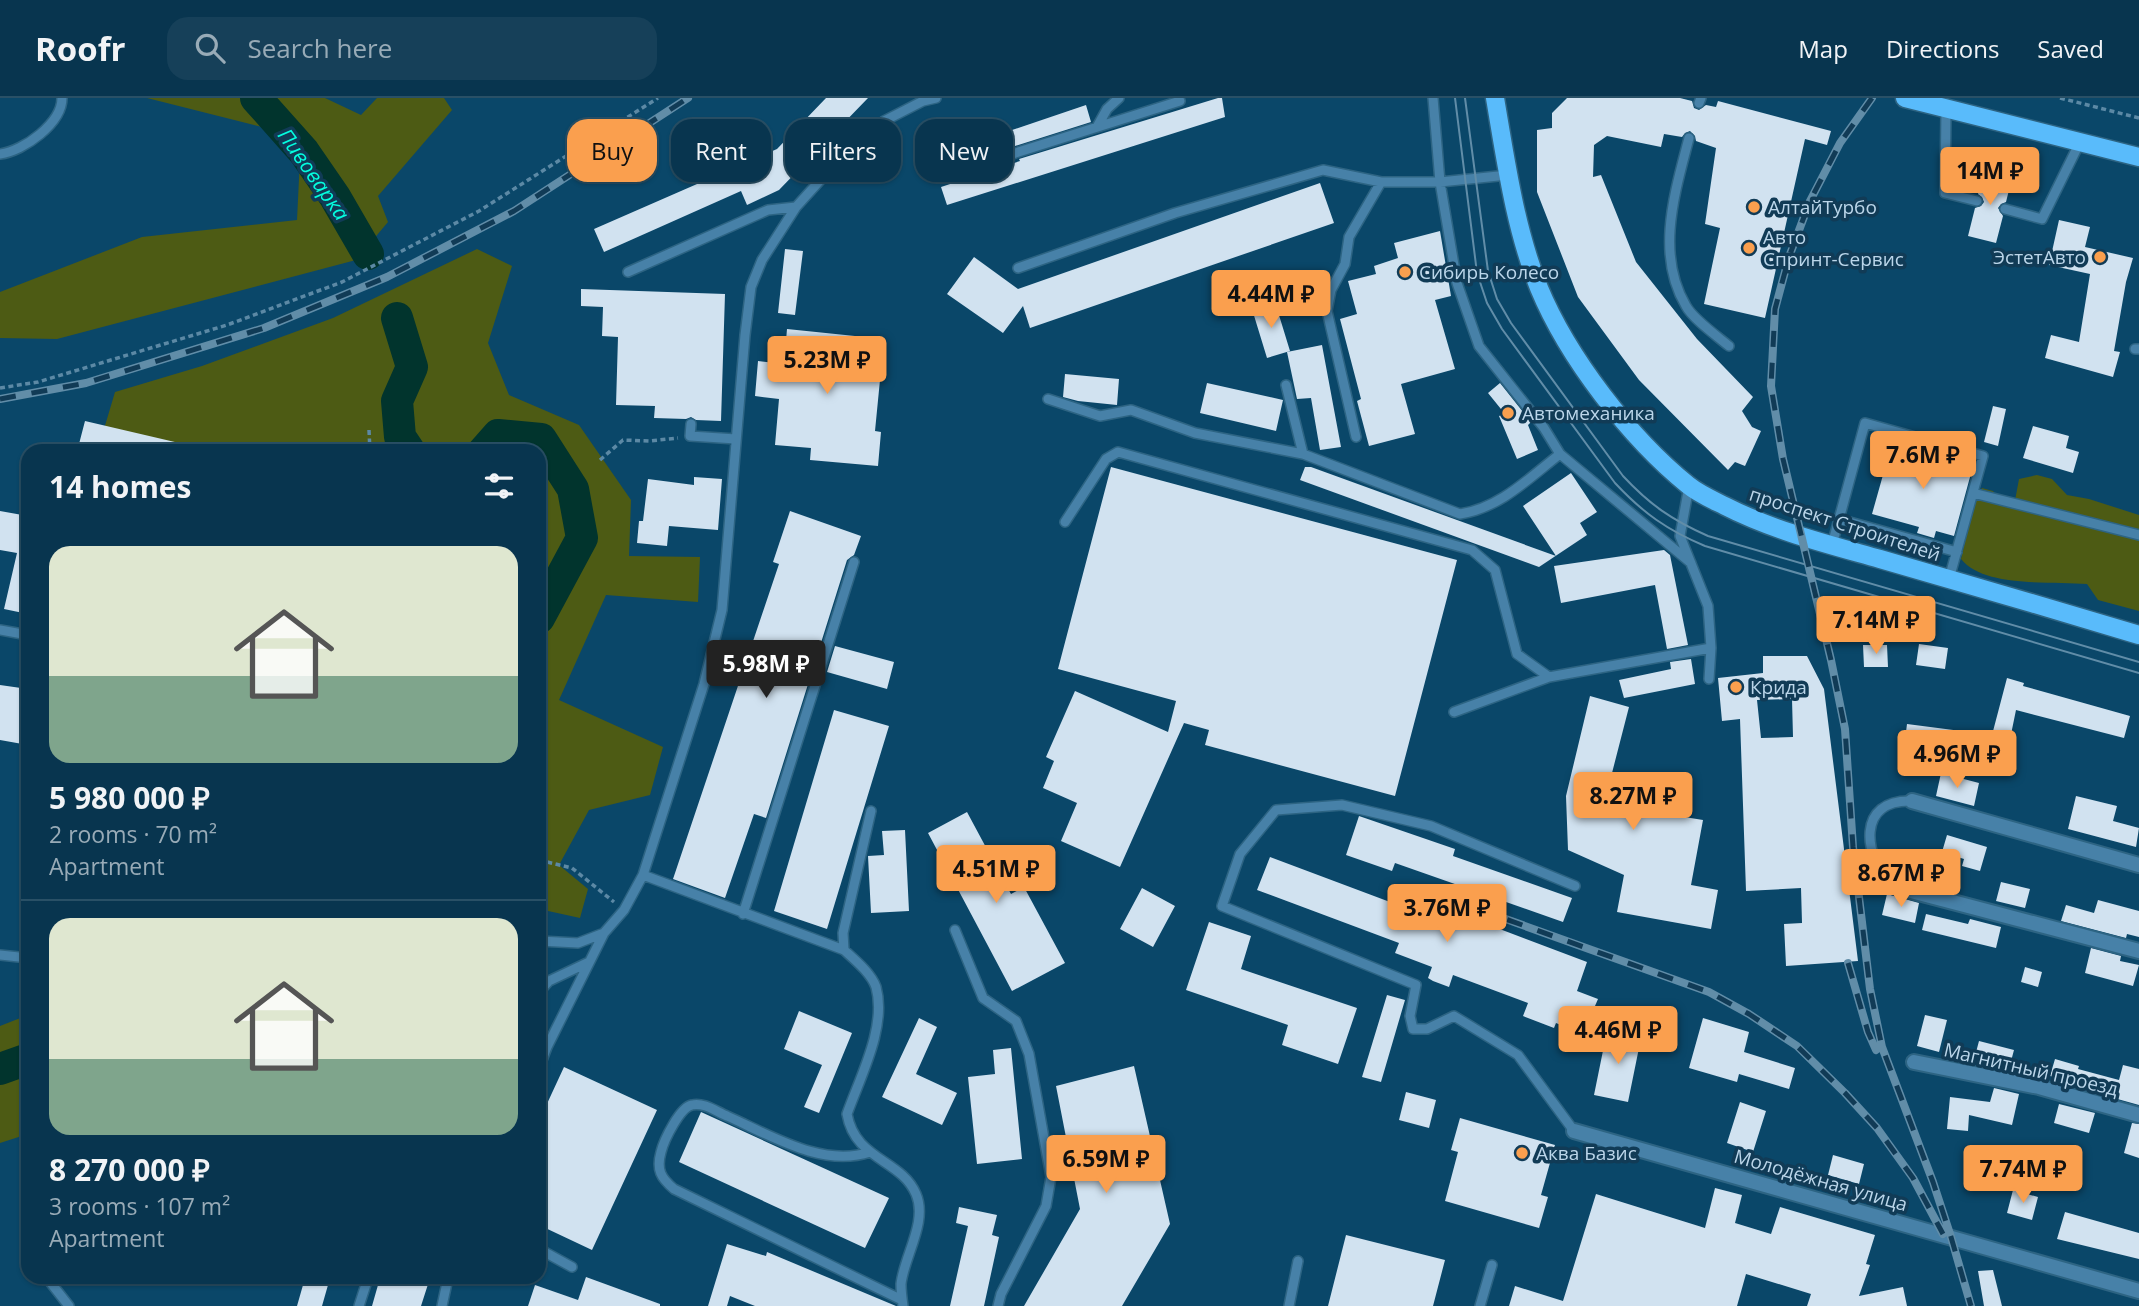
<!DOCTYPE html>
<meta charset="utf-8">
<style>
body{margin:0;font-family:"Open Sans",sans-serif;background:#164059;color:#f1f3f6;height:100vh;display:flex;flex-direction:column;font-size:26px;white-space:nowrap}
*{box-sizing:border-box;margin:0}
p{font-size:23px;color:#98abb7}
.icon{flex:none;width:38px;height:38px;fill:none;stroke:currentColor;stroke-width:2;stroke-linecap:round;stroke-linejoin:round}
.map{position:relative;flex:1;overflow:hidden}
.drawer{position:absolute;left:21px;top:346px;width:525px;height:840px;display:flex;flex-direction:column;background:#08354f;border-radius:21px;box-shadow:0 2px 5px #0004,0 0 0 2px #295066}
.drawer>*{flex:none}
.banner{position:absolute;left:567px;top:21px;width:665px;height:63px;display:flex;gap:14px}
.price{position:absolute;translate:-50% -60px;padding:0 16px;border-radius:7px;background:#fa9f4e;color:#111;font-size:23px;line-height:46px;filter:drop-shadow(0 2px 4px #0008)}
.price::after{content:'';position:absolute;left:50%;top:42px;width:21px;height:16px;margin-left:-10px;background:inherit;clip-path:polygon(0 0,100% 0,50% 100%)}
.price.current{background:#222;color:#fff}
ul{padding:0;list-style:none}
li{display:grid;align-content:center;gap:14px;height:371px;padding:0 28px}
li+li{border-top:2px solid #295066}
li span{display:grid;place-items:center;height:217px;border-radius:21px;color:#555}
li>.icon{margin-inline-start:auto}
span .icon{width:126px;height:126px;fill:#fffc;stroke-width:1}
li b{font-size:30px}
h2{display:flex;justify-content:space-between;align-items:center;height:84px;padding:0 28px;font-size:30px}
.tag{padding:0 24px;border-radius:21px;background:#08354f;box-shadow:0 2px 5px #0004,0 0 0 2px #295066;font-size:24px;line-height:63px}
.tag.current{background:#fa9f4e;color:#111}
header{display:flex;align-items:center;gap:42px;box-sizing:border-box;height:98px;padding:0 35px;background:#08354f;border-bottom:2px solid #295066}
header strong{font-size:33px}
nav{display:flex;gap:38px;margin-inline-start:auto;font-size:24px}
.search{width:490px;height:63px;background:#164059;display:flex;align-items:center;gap:18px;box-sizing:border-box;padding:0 24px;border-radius:21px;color:#98abb7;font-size:26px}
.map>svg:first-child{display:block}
.green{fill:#4d5b14}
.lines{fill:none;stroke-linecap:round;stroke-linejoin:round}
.river{stroke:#01342d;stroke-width:32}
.building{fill:#d1e2f0;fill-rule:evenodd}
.lane-casing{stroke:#2d6483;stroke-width:12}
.street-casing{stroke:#2d6483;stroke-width:18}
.primary-casing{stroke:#2d6483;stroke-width:21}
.path{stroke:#5c89a5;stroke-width:3.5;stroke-dasharray:5 3.5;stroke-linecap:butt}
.lane{stroke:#4781a8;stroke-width:9}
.street{stroke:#4781a8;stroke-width:14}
.primary{stroke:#59bbfb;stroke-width:18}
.tram{stroke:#618da8;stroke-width:2}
.rail-casing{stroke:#618da8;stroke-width:8}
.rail{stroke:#113b56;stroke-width:5;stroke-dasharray:16;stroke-linecap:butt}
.poi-dot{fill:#fa9f4e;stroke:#113b56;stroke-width:2.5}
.labels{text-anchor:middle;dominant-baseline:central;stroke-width:7;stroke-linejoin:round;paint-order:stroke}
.poi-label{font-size:19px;fill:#bbd6ea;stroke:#113b56;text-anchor:start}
.street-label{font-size:19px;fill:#bbd6ea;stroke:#113b56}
.water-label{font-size:21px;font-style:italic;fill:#04fddf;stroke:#113b56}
</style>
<header>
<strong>Roofr</strong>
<div class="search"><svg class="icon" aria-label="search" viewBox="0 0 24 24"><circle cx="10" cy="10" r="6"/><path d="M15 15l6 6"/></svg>Search here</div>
<nav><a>Map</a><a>Directions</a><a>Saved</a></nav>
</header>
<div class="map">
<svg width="2139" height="1208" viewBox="0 0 2139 1208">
<rect width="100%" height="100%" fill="#0a4769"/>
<path class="green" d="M147,0H325L361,17L377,0H444L452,12L378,98L388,124L356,162L57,241L0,240V194L142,139L297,122L300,60L266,30Z
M477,151L512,168L488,245L509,297L579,327L631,402L629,458L700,459L698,504L606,497L559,602L663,649L650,697L589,712L559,767L588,791L580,820L539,811V354L190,353L104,331L115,294L202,268L333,220Z
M2037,377L2052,381L2067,397L2089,401L2139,417V513L2098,502L2087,486C2051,483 1984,490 1961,461L1974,404L1982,390L1993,393L2004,407L2014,408L2019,381Z
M28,917V1036L0,1045V928Z"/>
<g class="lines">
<path class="river" d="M256,0L304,54L335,99L368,156
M397,220L412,269L397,303L400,339L410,354
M483,354L498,337L541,341L573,391L582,440L539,520
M0,971L28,961"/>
</g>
<path class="building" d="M826,0H868L779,92L747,107L741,93L604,154L594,131L777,51Z
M1218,0H1222L1225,19L947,107L941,89L1020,63L1019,61Z
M1567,0H1680L1692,3L1694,10L1699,12L1706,7L1716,9L1718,3L1831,33L1827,47L1805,41L1765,220L1704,206L1720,130L1705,126L1716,50L1696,43L1695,38L1690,33L1685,35L1682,39L1664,36L1661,49L1607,38L1594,47L1593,79L1601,77L1636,164L1697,241L1753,299L1742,313L1752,329L1761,333L1745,368L1735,364L1728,372L1639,282L1578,199L1537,94V32L1552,30V15Z
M1086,7L1091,24L1015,48L1009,33Z
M1984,73L2012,80L2006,104L2001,106L1998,110L2003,118L1996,145L1968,138L1975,110L1981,108L1984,104L1982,99L1978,96Z
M1320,85L1334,125L1030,230L1023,208L1003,235L947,196L974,159L1018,191Z
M2059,122L2090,129L2085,149L2133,160L2126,184L2114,253L2120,254L2113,279L2045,260L2051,237L2079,244L2090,176L2049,167Z
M1440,133L1451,198L1435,202L1455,271L1401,286L1415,336L1369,348L1357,303L1361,301L1340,221L1357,216L1348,183L1376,176L1374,168L1398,160L1394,145Z
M785,151L803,153L795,217L778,215Z
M581,191L725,196L721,323L696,322L691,319L686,321L654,320L655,308L616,307L618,239L602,238L603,209L581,208Z
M1275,204L1290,253L1267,260L1252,211Z
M787,231L884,241L875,333L881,334L878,368L810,362L811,350L775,347L779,301L755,298L758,263L784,266Z
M1322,247L1341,349L1320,352L1311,300L1297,301L1287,254Z
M1065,276L1119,281L1117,307L1078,303L1063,299Z
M1207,285L1283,302L1276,333L1200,315Z
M1500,285L1531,324L1528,327L1538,352L1517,361L1499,318L1505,316L1488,295Z
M1993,308L2006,311L1998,348L1984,344Z
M85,323L192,348V354H110L79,346Z
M2033,328L2069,338L2066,350L2079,354L2073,375L2023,360Z
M1892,345L1973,368L1954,438L1936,433L1934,440L1917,435L1919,429L1872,416Z
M1111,369L1457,462L1395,698L1205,647L1209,632L1184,625L1120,769L1061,743L1077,705L1043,690L1054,663L1046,659L1075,593L1168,634L1176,603L1058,571Z
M1305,369H1311L1556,458L1523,408L1571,375L1597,414L1580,425L1587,437L1539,469L1300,382Z
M694,379L722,381L718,432L669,428L667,448L637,445L639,423H643L648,381L694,387Z
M0,413L28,418V516L4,511L17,455L0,452Z
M790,413L861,438L854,457L847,462L766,720L754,716L725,800L673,781L779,466L773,464Z
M1664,452L1670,457L1688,547L1667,551L1655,487L1561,505L1554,468Z
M1919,546L1948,550L1945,571L1916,567Z
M1863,547H1887L1888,569H1864Z
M835,548L894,564L887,591L827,574Z
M1763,558H1807L1824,591L1858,863L1786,868L1784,826L1802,825L1801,790L1746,793L1740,621L1722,623L1718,580L1763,575ZM1792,601L1793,639L1761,640L1757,602Z
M1691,561L1695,586L1624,600L1619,582L1671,571L1670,564Z
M2007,580L2024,585L2023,588L2130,618L2124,640L2016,612L2007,656L1905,642L1907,626L1992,637Z
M0,587L28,591V647L0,642Z
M1590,598L1629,609L1604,706L1703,722L1691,787L1718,792L1711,831L1617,814L1624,777L1568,752L1566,698Z
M834,612L889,628L827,831L774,813Z
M1941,675L1979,685L1974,708L1936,698Z
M2076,698L2117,708L2113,723L2139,730L2136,749L2068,731Z
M967,714L1011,796L1024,789L1065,865L1012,893L928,735Z
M1359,718L1455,751L1453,758L1572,800L1563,824L1395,765L1392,773L1346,757Z
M905,732L909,813L871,815L868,758L884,757L882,733Z
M1947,737L1987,749L1980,773L1962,768L1964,761L1942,754Z
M1270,759L1414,813L1418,800L1587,864L1577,893L1598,901L1589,922L1568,914L1563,928L1556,925L1554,930L1523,918L1528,905L1453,877L1449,889L1433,883L1428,880L1432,869L1395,855L1399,845L1257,792Z
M2001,784L2030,791L2025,810L1996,803Z
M1142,790L1175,808L1153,849L1120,831Z
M1887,796L1919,805L1915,825L1882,817Z
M2098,802L2139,813V839L2127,836L2126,840L2061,823L2066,807L2094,815Z
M1926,816L1968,826L1970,821L2001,829L1996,850L1922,832Z
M1209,824L1251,838L1241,871L1357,910L1338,966L1282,947L1288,927L1186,892Z
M2091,850L2121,858L2120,863L2139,867L2133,888L2085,875Z
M2025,869L2042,874L2038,889L2021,884Z
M1387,897L1405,902L1381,984L1362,979Z
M799,913L852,935L819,1015L804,1009L822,967L784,951Z
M1925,917L1947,922L1939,954L1917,948Z
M919,920L937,929L916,976L957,995L942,1027L882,999Z
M1703,920L1749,934L1744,954L1795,970L1789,991L1739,976L1737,984L1689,970Z
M1607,933L1641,940L1628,1004L1594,997Z
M1979,943L2014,952L2010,967L1975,958Z
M1011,950L1022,1061L977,1066L968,979L995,976L993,952Z
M2055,961L2079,968L2078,971L2119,982L2123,967L2139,971V1007L2078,990L2079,986L2050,978Z
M1134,968L1170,1126L1122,1208H1024L1080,1111L1056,988Z
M564,969L657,1012L592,1152L539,1127V1023Z
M1994,990L2019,996L2012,1027L1969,1017L1968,1033L1947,1031L1950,999L1990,1004Z
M1406,994L1436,1002L1429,1030L1399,1022Z
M1740,1004L1766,1013L1753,1054L1727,1045Z
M2059,1006L2095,1015L2089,1035L2054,1025Z
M701,1014L889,1100L865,1150L679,1064Z
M1460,1020L1555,1047L1541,1097L1548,1099L1539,1130L1445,1103L1458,1054L1451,1052Z
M2132,1025L2139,1026V1060L2124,1055Z
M1833,1057L1864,1066L1859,1086L1828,1077Z
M1715,1090L1742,1097L1735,1125L1771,1136L1780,1109L1875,1137L1866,1166L1870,1167L1859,1198L1903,1189L1907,1208H1807L1811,1196L1746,1176L1737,1208H1509L1515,1188L1563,1203L1596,1096L1705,1130Z
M2013,1092L2038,1099L2032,1122L2007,1115Z
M959,1109L997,1117L992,1137L999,1139L984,1208H950L968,1128L956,1125Z
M2065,1114L2139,1135V1161L2057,1141Z
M1346,1137L1445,1162L1433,1208H1328Z
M727,1146L766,1158L767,1154L896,1208H755L730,1198L727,1208H708Z
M1993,1172L2002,1208H1984L1978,1173Z
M586,1179L660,1206V1208H528L535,1187L578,1202Z
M305,1180H330L322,1208H297Z
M380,1180H430L421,1208H372Z"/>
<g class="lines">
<defs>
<path id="lane" d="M1433,0L1440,84L1457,185L1479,248L1544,330L1560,356L1691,465
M1699,5L1701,0
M1946,12L1945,95L1977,103
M1097,29L1107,11L1119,0
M1689,40C1675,94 1655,156 1686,208C1693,221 1717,238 1729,248
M0,56C24,53 62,25 62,0
M949,76L1180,3
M2005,111L2042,121L2080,44
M1018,170L1175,115L1323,72L1381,84H1440L1508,77
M628,174L768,112L796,109
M2135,251H2139
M1286,287L1303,356L1460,416C1500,410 1529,380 1560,356
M1048,301L1100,318L1131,312L1195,335L1303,356
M691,326L690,338L736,341
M1356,339L1327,213L1331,192L1345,166L1349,139L1381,84
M1689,388L1680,438L1708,508L1711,550L1709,581
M1973,395L2139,437
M1839,421L1957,454
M1065,424L1106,361L1118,354L1472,452L1495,472L1517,556L1549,579
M1832,447L1865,325L1983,358L1949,481
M0,532L28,537
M1454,614L1549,579L1711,550
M643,777L844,852C855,862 871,875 876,889C887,929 860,979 847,1016C855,1062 901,1061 916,1096C928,1124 904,1158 901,1186C901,1193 902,1201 903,1208
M1892,788C1863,758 1856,701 1912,703
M743,816L854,464
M955,832L983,900L1016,923L1029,956L1051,1079L1046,1108L1001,1196L998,1208
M539,843L578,845L604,835L624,812L643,777L704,586L722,512L745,237L751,189L762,162L796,109L843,57L884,23L923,3L936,0
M844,852L843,835L871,713
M0,857L28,860
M539,894L549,883L589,864
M539,970L547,949L604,835
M1574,1033L1518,957L1454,918L1427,931H1413L1410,918L1416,887L1222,808L1240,756L1276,712L1342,707L1431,728L1575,788
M870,1054C822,1070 770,1037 727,1018C717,1014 704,1004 692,1007C680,1009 664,1042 661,1054C656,1072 661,1080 674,1091L902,1202
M539,1151L572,1169
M47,1180L69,1208
M359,1208L368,1180
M442,1208L448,1180
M1289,1208L1298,1163
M1480,1208L1492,1167"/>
<path id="street" d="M1912,703L2139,767
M1892,788L2139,853
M1914,964L2039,989L2139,1017
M1574,1033L2139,1193"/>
<path id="primary" d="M1495,0C1506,64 1515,130 1539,190C1568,260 1630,340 1688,387C1699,396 1713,402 1725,408C1774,433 1827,446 1880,461C1966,486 2053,511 2139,537
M1905,0L2139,59"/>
</defs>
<use href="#lane" class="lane-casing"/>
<use href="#street" class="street-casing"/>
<use href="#primary" class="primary-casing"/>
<path class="path" d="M2060,0L2139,20
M0,290L38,284L227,227L342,184L479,113L658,0
M369,332L370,354
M600,362L623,342L649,343L678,340
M539,762L572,770L614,804"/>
<use href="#lane" class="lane"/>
<use href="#street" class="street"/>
<use href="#primary" class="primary"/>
<path class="tram" d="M1455,0L1477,175L1487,205L1502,231L1615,385C1643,415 1667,432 1705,448L2139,575
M1465,0L1488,173L1497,201L1511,225L1623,378C1650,407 1672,422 1708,438L2139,564"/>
<defs>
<path id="rail" d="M1872,0L1840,45L1810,103L1789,159L1775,211L1771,288L1783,361L1831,562L1845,631L1853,749L1870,891L1882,949L1933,1084L1951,1139L1971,1208
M0,301L86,285L264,230L387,179L514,113L688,0
M1447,800L1709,894L1749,916L1797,948L1845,995L1877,1030L1913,1080L1943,1136
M1848,865L1868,934L1876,952"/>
</defs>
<use href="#rail" class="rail-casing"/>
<use href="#rail" class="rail"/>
</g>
<g class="poi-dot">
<circle cx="1754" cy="109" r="7"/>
<circle cx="1749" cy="150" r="7"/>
<circle cx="2100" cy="159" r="7"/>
<circle cx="1405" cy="174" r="7"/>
<circle cx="1508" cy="315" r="7"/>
<circle cx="1736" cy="589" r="7"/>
<circle cx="1522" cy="1055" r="7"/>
</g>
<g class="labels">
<g class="poi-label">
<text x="1768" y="109">АлтайТурбо</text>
<text x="1763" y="139">Авто<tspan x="1763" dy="22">Спринт-Сервис</tspan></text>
<text x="2086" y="159" text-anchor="end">ЭстетАвто</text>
<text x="1419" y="174">Сибирь Колесо</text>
<text x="1522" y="315">Автомеханика</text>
<text x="1750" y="589">Крида</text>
<text x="1536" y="1055">Аква Базис</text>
</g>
<g class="street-label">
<text transform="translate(1845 426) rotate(18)">проспект Строителей</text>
<text transform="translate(2031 971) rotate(13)">Магнитный проезд</text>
<text transform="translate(1821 1082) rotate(16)">Молодёжная улица</text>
</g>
<g class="water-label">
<text transform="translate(314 76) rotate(55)">Пивоварка</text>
</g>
</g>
</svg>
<b class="price" style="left:1990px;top:109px">14M ₽</b>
<b class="price" style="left:1271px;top:232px">4.44M ₽</b>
<b class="price" style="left:827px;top:298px">5.23M ₽</b>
<b class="price" style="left:1923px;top:393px">7.6M ₽</b>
<b class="price" style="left:1876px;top:558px">7.14M ₽</b>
<b class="price current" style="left:766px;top:602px">5.98M ₽</b>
<b class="price" style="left:1957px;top:692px">4.96M ₽</b>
<b class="price" style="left:1633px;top:734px">8.27M ₽</b>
<b class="price" style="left:996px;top:807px">4.51M ₽</b>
<b class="price" style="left:1901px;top:811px">8.67M ₽</b>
<b class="price" style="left:1447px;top:846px">3.76M ₽</b>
<b class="price" style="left:1618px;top:968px">4.46M ₽</b>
<b class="price" style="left:1106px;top:1097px">6.59M ₽</b>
<b class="price" style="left:2023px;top:1107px">7.74M ₽</b>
<div class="banner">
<a class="tag current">Buy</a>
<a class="tag">Rent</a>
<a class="tag">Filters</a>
<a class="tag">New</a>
</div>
<section class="drawer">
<h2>14 homes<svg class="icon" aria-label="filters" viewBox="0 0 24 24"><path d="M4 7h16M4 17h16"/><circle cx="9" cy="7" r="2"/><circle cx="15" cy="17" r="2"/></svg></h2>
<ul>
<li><span style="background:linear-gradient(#dfe7d0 60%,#7fa58c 0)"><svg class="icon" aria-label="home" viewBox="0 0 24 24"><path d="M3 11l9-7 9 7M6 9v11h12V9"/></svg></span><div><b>5 980 000 ₽</b><p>2 rooms · 70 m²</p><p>Apartment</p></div></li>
<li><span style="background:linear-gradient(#dfe7d0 65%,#7fa58c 0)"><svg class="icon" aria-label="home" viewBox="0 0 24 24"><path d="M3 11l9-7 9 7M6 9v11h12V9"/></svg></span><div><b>8 270 000 ₽</b><p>3 rooms · 107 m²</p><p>Apartment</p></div></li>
</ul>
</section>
</div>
